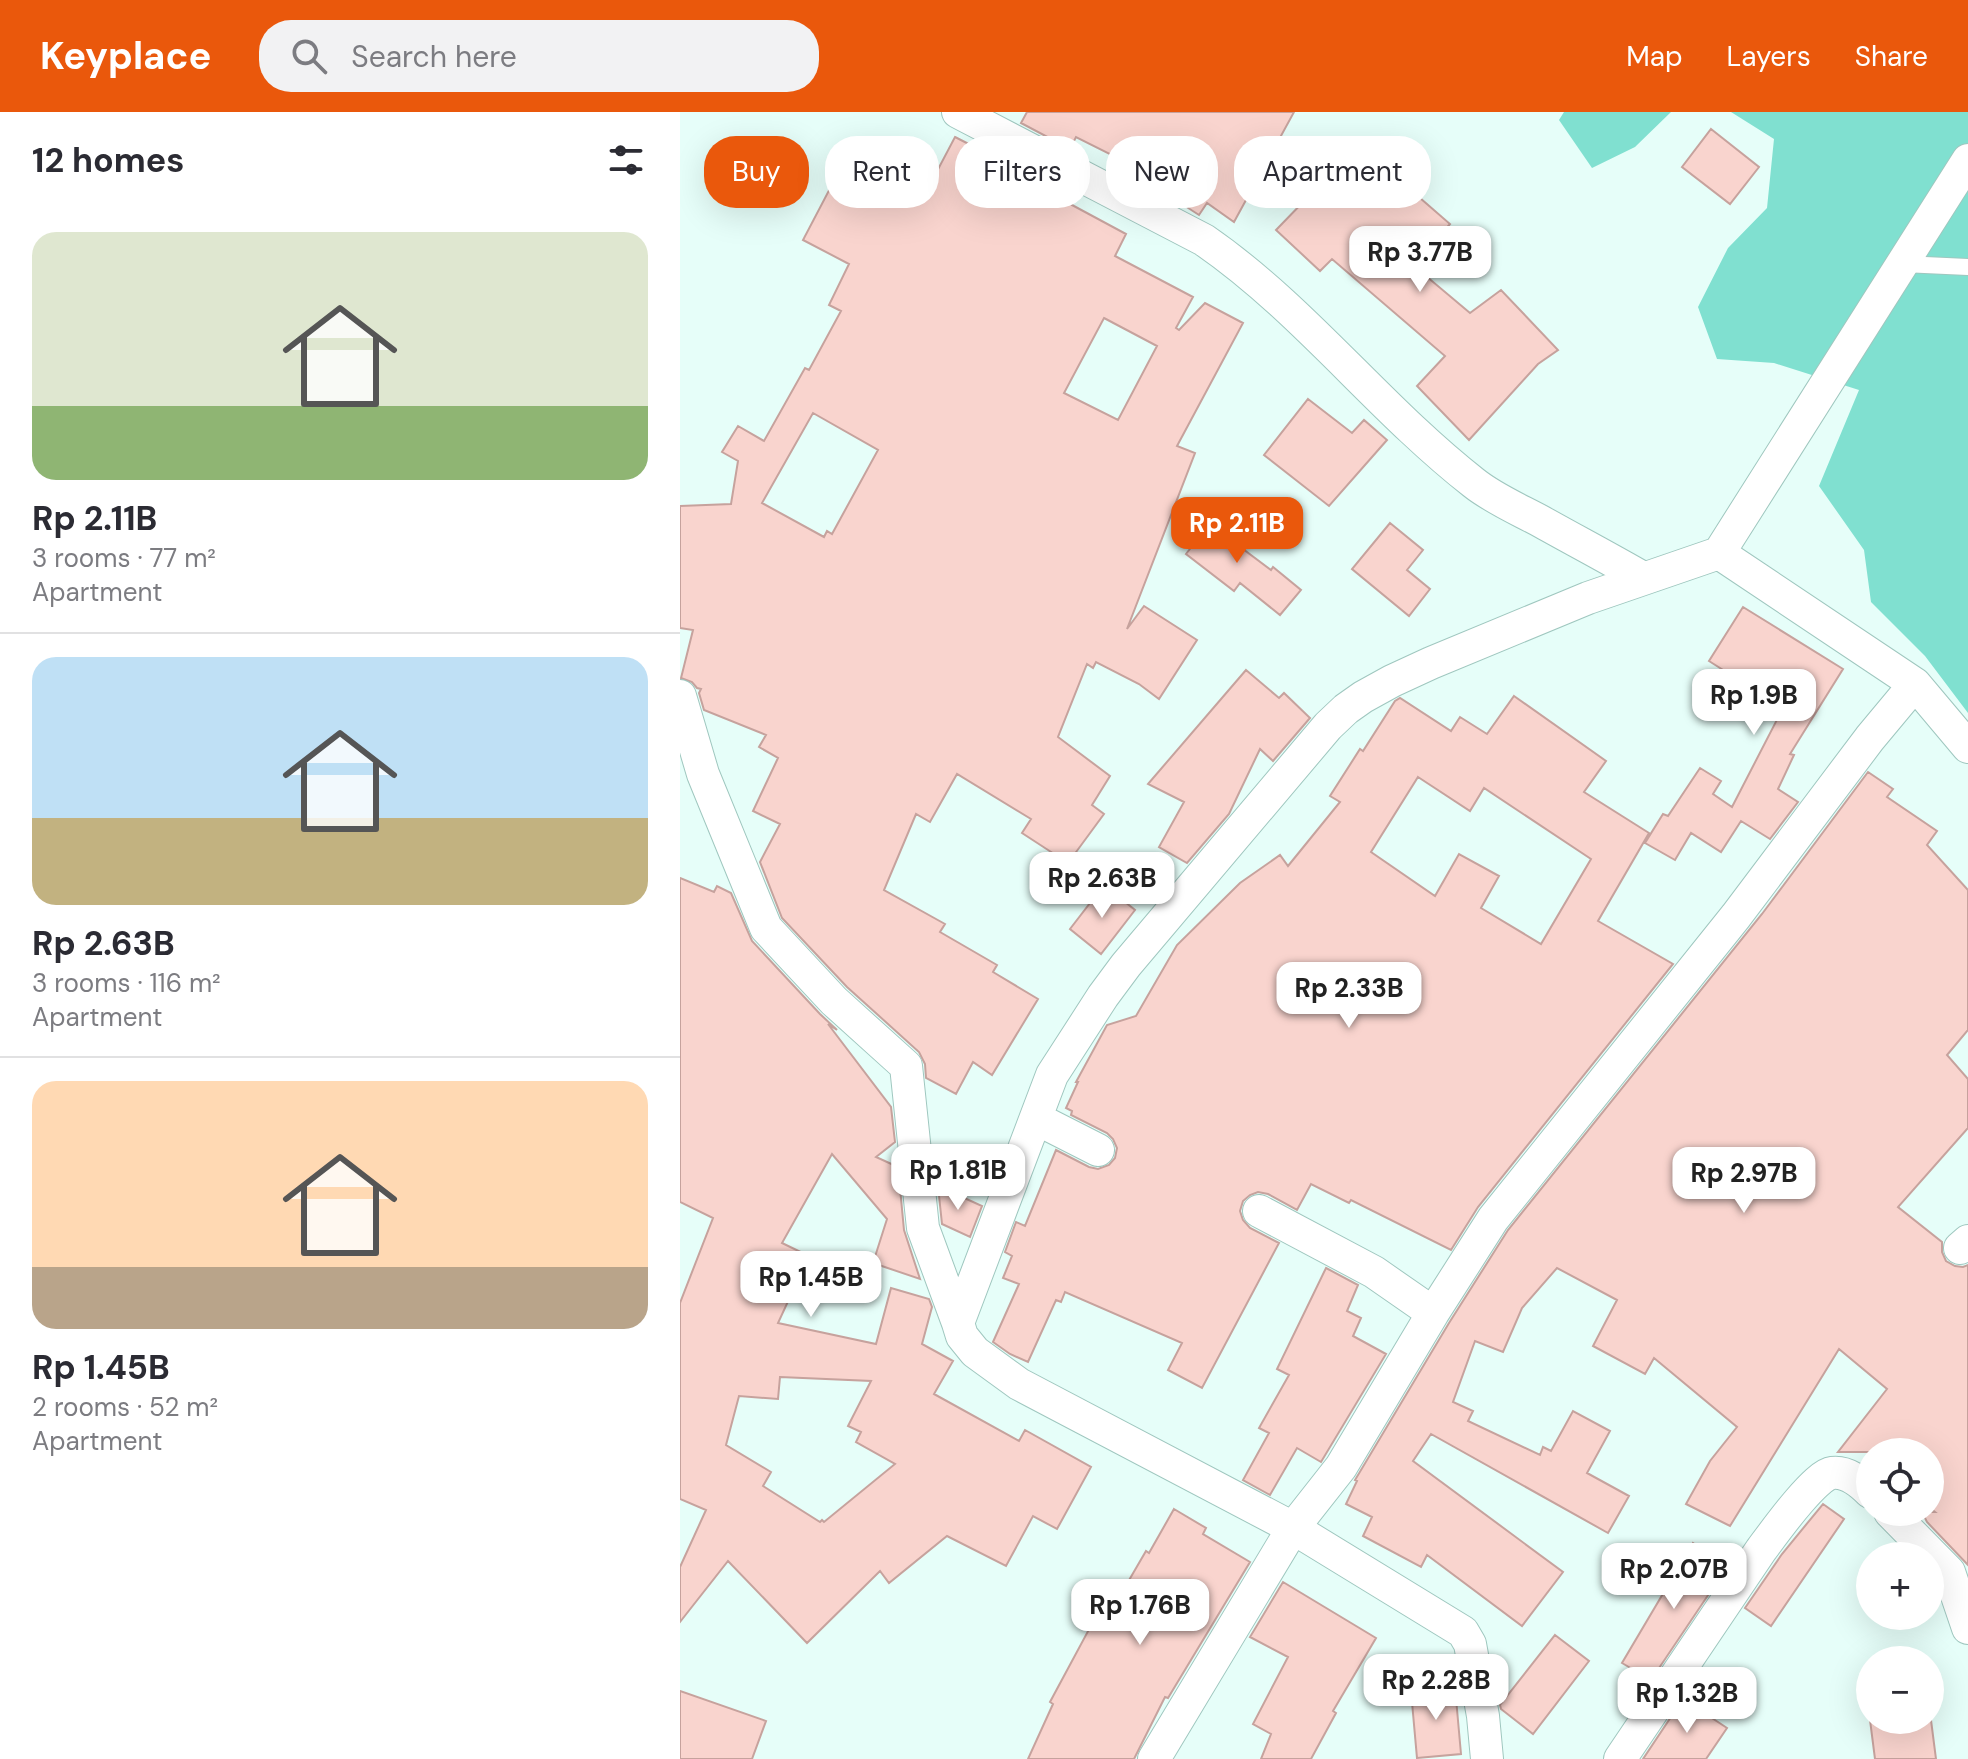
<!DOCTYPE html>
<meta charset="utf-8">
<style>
body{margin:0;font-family:"DM Sans",sans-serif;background:#f2f2f3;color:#2b2b33;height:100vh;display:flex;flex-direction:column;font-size:30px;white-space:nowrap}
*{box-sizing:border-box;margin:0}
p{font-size:26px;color:#7c7c81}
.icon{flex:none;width:44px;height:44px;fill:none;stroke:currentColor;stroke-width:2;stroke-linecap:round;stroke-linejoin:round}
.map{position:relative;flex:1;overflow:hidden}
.details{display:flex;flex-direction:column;background:#fff;width:680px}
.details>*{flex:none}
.hud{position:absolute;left:24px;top:24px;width:760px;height:72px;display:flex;gap:16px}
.controls{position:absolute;left:1176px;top:1326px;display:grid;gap:16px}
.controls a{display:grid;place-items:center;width:88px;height:88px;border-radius:50%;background:#fff;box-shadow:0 8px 32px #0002;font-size:40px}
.price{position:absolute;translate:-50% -68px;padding:0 18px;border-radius:16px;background:#fff;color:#222;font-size:26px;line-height:52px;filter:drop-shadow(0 2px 4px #0008)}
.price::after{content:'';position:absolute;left:50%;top:48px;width:24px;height:18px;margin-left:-12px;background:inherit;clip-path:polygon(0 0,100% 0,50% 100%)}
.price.on{background:#ea580c;color:#fff}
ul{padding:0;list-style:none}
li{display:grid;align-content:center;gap:16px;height:424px;padding:0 32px}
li+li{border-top:2px solid #e1e1e2}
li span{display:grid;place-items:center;height:248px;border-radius:24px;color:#555}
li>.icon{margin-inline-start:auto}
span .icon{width:144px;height:144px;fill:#fffc;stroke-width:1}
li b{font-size:34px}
h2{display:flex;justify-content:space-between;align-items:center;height:96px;padding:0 32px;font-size:34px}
.tag{padding:0 28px;border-radius:32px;background:#fff;box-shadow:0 8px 32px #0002;font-size:28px;line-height:72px}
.tag.on{background:#ea580c;color:#fff}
header{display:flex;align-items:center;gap:48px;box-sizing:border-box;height:112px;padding:0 40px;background:#ea580c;color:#fff}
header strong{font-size:38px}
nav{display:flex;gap:44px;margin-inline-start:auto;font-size:28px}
.search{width:560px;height:72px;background:#f2f2f3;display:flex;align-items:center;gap:20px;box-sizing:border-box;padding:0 28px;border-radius:32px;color:#7c7c81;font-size:30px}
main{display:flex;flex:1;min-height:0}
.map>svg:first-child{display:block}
.green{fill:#80e0d0}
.building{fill:#f9d4ce;stroke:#c6a29d;stroke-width:2;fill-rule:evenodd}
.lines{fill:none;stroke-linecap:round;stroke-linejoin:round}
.lane-casing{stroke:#9fc7bf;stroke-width:18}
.street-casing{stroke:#9fc7bf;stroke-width:34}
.lane{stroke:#fff;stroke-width:16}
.street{stroke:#fff;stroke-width:32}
</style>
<header>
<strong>Keyplace</strong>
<div class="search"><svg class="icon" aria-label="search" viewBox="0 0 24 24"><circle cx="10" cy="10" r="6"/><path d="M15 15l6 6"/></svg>Search here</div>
<nav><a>Map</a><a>Layers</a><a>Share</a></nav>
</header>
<main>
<section class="details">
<h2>12 homes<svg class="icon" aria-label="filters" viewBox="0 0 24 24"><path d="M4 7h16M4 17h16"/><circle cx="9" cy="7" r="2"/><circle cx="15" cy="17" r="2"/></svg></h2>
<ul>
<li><span style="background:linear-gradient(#dfe7d0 70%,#8fb573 0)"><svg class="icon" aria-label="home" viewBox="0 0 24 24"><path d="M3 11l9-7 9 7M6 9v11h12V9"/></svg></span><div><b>Rp 2.11B</b><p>3 rooms · 77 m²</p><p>Apartment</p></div></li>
<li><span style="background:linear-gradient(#bfe0f5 65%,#c2b280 0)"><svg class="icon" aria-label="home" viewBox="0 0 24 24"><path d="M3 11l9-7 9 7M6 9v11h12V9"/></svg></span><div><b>Rp 2.63B</b><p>3 rooms · 116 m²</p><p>Apartment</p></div></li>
<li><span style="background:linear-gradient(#ffd9b3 75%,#b9a48a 0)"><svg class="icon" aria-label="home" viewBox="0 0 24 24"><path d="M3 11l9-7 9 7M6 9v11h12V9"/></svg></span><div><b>Rp 1.45B</b><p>2 rooms · 52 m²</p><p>Apartment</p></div></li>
</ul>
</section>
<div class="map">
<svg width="1288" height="1647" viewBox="0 0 1288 1647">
<rect width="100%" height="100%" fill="#e6fef9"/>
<path class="green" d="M884,0H991L955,35L912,56L879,8Z
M1051,0H1288V601L1245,544L1191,490L1184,438L1139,374L1179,278L1094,251L1037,247L1018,195L1048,136L1087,96L1094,27Z"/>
<path class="building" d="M347,0H614L554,110L527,91L519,103L471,72L476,65L396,25L390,37L341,11Z
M1031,17L1079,55L1050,92L1002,55Z
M275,25L320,48L323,45L371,70L366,79L446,122L435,144L513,185L496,216L499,218L525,191L563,211L497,334L515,341L447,517L464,494L517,528L479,587L459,572L416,550L413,556L407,552L378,625L430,664L412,693L424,702L388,751L342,721L351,707L277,662L250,710L236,702L204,778L265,812L260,820L317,853L313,860L358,887L312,963L293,950L276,982L246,966L245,952L239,940L167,875L102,806L80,750L100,712L73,699L98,646L79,635L86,623L24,598L19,581L21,577L17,576L12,570L1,566L13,518L0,516V394L51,392L58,349L42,340L58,314L84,329L125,256L129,258L161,199L149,193L169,152L123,128L167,44L244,84ZM424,206L477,234L438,308L384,281ZM133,301L198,338L152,422L147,419L144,425L82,391Z
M661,51L706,94L725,73L770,112L734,154L790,201L821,178L878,238L858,252L789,328L737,274L765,244L652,147L640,159L596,118Z
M628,287L672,321L684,308L707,328L649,394L584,343Z
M515,401L591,458L593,455L621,478L600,503L560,471L554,479L506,442L513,433L499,421Z
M710,411L743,438L727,458L750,477L729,504L672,457Z
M1063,495L1163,557L1110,642L1114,643L1098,677L1118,690L1090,727L1061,709L1041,740L1011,721L995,748L965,731L983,702L988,704L1020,656L1041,669L1033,682L1052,695L1103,596L1029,549Z
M566,558L599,586L604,581L630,606L593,649L580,637L549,702L507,751L479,735L504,690L468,672Z
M834,584L926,649L904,680L969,721L918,809L993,852L798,1095L771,1138L671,1088L669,1091L631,1072L617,1098L588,1082L578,1080L570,1083L563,1089L560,1099L563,1108L570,1116L599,1131L522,1276L488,1258L502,1231L385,1180L381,1190L376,1188L348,1250L330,1242L313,1230L339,1172L323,1166L332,1144L325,1140L336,1110L345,1114L376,1038L409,1055L418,1057L429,1053L435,1046L437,1036L433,1027L427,1021L391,1003L392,999L386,996L398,970H396L427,913L456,904L497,833L560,771L600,743L608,754L660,690L650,684L680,637L683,639L715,589L720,586L771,619L780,605L807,622ZM738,665L790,699L804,676L911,747L861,832L801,796L819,764L779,742L755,784L691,740Z
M1188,660L1213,677L1207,685L1257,719L1247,733L1288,778V918L1267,943L1288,967V1016L1218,1095L1262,1130V1140L1266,1149L1275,1154L1283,1155L1288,1153V1453L1247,1410L1242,1400H1255L1250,1396V1340H1158L1207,1277L1159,1237L1050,1414L1006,1392L1030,1349L1057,1315L974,1246L965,1262L913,1234L937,1188L877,1156L842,1196L823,1240L795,1229L773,1290L793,1299L788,1309L860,1343L863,1335L871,1339L893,1299L930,1319L907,1361L949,1384L928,1421L751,1322L733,1349L883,1460L842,1514L747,1443L741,1455L683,1424L692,1405L666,1392L677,1369L675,1368L769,1211L828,1118L1082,802Z
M0,766L34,780L37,774L51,781L72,829L140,902L157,918L148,912L211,995L215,1030L196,1045L218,1055L224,1118L240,1167L193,1151L207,1107L152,1042L102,1131L129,1144L98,1211L196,1232L211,1176L249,1187L252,1195L242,1232L273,1249L254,1282L339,1329L345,1318L411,1355L377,1417L353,1404L326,1454L267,1424L209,1471L200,1459L127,1531L48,1449L0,1510V1455L26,1398L0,1387V1191L33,1106L0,1090ZM100,1265L191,1269L168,1314L181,1320L176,1330L215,1352L144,1410L142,1408L140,1410L83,1374L91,1360L46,1333L59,1284L98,1287Z
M424,773L455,798L421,842L390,817Z
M258,1074L302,1094L290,1125L262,1112Z
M646,1156L678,1173L667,1199L681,1206L673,1224L706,1242L641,1350L617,1336L590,1383L563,1368L589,1321L579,1316L609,1263L597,1257Z
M1143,1392L1164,1407L1091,1514L1065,1496L1102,1442Z
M494,1397L526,1416L523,1422L570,1450L488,1586L485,1585L454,1647H348L373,1592L370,1590L414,1508L423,1513L466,1439L469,1441Z
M1013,1431L1047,1455L971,1568L942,1551Z
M603,1470L696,1526L653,1599L656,1601L631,1647H581L591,1622L573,1612L608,1545L570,1525Z
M875,1523L909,1549L853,1622L821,1597L820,1593Z
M775,1575L781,1642L737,1646L731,1579Z
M0,1579L86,1609L72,1647H0Z
M1003,1587L1047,1616L1026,1647H963Z
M1190,1608H1251L1256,1647H1195Z"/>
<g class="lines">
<defs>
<path id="lane" d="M1223,152L1288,155"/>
<path id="street" d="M278,0L524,128C624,197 698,296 794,371C814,387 840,398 862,410C896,429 930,447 963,466
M1039,441L1235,572L1288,635
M0,584L23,662L86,816L154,889L226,954L243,1116L278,1211
M357,1007L418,1038
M579,1099L694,1160L753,1201
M1280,1136L1288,1129
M1210,1400L1269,1460L1288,1516
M474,1647L613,1416L661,1355L753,1201L813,1107L1056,804L1190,626L1235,572
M807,1647L803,1604L790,1532L783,1520L613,1416L339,1272L295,1240L282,1224L278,1211L372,963L423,884L446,853L648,614L666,597L683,585L712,569L751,551L908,486L1039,441L1288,48
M940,1647L1081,1438C1093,1422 1135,1363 1152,1361C1167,1359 1180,1370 1190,1380"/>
</defs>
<use href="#lane" class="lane-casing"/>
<use href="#street" class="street-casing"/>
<use href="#lane" class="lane"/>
<use href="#street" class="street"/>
</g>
</svg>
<div class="controls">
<a><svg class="icon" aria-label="locate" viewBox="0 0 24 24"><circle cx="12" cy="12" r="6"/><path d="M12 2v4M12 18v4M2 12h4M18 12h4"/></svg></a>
<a>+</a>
<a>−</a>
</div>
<b class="price" style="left:740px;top:182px">Rp 3.77B</b>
<b class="price on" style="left:557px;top:453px">Rp 2.11B</b>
<b class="price" style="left:1074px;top:625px">Rp 1.9B</b>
<b class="price" style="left:422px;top:808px">Rp 2.63B</b>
<b class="price" style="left:669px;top:918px">Rp 2.33B</b>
<b class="price" style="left:278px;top:1100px">Rp 1.81B</b>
<b class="price" style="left:1064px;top:1103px">Rp 2.97B</b>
<b class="price" style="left:131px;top:1207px">Rp 1.45B</b>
<b class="price" style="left:994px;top:1499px">Rp 2.07B</b>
<b class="price" style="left:460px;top:1535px">Rp 1.76B</b>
<b class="price" style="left:756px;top:1610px">Rp 2.28B</b>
<b class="price" style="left:1007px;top:1623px">Rp 1.32B</b>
<div class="hud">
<a class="tag on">Buy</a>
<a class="tag">Rent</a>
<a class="tag">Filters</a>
<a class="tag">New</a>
<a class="tag">Apartment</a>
</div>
</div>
</main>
